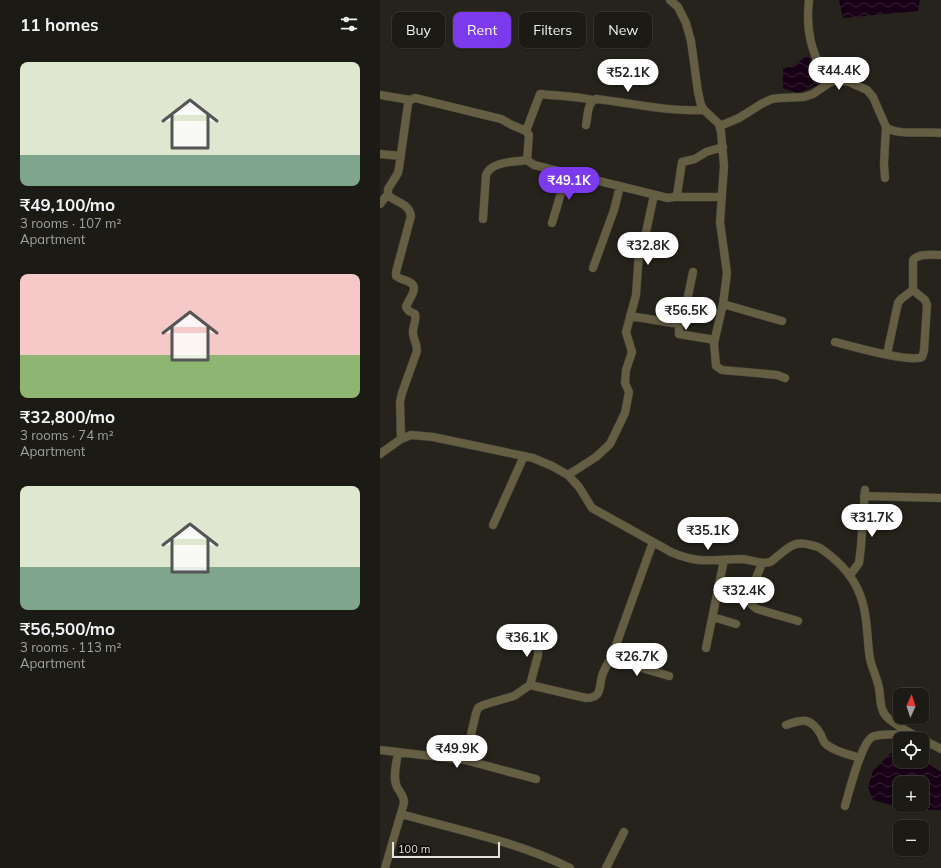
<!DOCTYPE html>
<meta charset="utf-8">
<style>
body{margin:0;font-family:Mulish,sans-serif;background:#292722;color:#f1f3f6;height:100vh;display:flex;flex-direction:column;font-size:15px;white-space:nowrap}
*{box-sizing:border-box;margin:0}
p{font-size:13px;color:#a0a1a0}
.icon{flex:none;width:22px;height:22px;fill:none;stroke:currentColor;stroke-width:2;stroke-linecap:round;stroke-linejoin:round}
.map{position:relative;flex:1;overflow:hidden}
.details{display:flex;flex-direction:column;background:#1c1a14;width:380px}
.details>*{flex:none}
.banner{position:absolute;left:12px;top:12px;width:380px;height:36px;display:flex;gap:8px}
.needle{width:26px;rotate:3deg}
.fabs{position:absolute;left:513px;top:688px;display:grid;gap:8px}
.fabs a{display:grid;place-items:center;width:36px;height:36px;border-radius:8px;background:#1c1a14;box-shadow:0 1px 3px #0004,0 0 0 1px #3a3834;font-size:20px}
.scale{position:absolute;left:12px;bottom:10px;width:108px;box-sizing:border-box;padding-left:4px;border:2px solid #e4e2dd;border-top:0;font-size:11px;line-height:14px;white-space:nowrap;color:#e4e2dd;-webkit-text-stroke:3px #0d0c09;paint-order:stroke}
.price{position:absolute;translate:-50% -34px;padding:0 9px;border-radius:14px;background:#fff;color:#222;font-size:13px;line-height:26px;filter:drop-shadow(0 1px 2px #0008)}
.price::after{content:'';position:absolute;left:50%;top:24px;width:12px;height:9px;margin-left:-6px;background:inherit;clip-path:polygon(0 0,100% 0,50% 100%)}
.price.current{background:#7c3aed;color:#fff}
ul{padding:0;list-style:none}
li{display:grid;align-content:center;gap:8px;height:212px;padding:0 20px}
li span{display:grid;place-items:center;height:124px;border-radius:8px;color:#555}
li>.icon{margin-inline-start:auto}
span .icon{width:72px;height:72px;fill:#fffc;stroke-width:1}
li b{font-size:17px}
h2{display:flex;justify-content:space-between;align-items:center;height:48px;padding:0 20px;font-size:17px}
.chip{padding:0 14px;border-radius:8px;background:#1c1a14;box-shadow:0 1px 3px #0004,0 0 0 1px #3a3834;font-size:14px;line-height:36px}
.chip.current{background:#7c3aed;color:#fff}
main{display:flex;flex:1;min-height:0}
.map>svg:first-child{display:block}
.water{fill:url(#water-waves);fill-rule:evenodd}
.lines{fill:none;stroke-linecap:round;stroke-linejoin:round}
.minor-casing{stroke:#403e36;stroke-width:9}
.minor{stroke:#645e42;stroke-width:8}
</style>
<main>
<section class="details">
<h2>11 homes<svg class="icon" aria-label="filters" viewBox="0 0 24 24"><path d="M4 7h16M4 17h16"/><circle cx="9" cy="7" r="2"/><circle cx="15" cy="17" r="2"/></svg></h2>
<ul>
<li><span style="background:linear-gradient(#dfe7d0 75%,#7fa58c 0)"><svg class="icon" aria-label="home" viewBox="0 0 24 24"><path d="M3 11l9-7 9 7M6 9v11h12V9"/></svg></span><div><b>₹49,100/mo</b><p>3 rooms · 107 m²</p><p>Apartment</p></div></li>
<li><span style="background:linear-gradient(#f6c9c9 65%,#8fb573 0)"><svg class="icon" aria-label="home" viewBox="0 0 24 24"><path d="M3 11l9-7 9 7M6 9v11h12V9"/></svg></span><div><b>₹32,800/mo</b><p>3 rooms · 74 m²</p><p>Apartment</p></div></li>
<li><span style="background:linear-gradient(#dfe7d0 65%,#7fa58c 0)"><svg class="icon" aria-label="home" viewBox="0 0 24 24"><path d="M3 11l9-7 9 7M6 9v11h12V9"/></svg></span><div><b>₹56,500/mo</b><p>3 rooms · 113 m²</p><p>Apartment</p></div></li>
</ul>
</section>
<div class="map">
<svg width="561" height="868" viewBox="0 0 561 868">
<defs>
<pattern id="water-waves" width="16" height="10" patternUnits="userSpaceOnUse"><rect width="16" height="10" fill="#180016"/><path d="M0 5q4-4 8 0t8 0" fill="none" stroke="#392537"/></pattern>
</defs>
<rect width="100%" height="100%" fill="#25231b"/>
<path class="water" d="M459,0H540L538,11L463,18Z
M428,55L438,76V85L418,93L403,88V69L415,65Z
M511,753L520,754V761L542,760L561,772V810L526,809L493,800L488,787L493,771ZM520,783H542V805H520Z"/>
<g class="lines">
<defs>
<path id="minor" d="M290,0L298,7L306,23L311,41L318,92L321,105L324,110L339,124L341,132L344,166L340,222L347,273L343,304L334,343L336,366L342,370L397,375L405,378
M429,0C425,35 433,52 447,84
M0,95L30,100
M206,125C208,116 207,102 216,99C253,103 287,112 324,110
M340,126L359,118L383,103L392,99L400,98L424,97L433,94L449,83L457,80L469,82L487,90L493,97L506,127C516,136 547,131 561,133
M146,131L160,94C177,96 195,96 212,100
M0,154L21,156
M505,178L504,163L506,127
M294,197H342
M0,204L8,194
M103,219L106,175C111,161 135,162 147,160
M172,223L187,173
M213,268L234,210L240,186
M343,304L402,321
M250,316L299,324L307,301L313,272
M299,324V334L335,340
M455,342C471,346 529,363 542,357L544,351L547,305L545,300L533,290V260C539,253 552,255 561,255
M507,354L518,303L521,299L533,290
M21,439L20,402L22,393L37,351C37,344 34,340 33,334C32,327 37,321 35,314L29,311L26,307C28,300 39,289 31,283C27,280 21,280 16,276V272L31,216C29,203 16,203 8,195V189L18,173L19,168L28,104L30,100L35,98L121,119L132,125L146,131L149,135L147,160L154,165L288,198L294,197L297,195L302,162L315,159L326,152L343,147
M0,454L21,439L31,435L53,437L153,458L172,466L188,475L199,487L212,508L291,552C320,565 334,559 363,559C371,560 382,565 390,562C393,561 396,557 399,555C411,545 416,541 431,545C434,546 437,546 440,548C461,562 477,580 483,604C488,622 487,641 490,659C492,668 497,678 499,688C501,698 499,708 506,716C515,727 548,742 561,749
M188,475L216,457L230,444L245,413L249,392L245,383L246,370L252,352L246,332L256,295L259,252L266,232L274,195
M484,496L561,498
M113,525L144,456
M382,563C379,572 367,596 372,605C373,605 376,609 377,609L418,621
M470,575L479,563L481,546L485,490
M333,617L356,624
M326,648L344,560
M231,659L289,676
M150,685L158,655L159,633
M406,725C423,719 431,717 441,735C442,738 444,743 447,745C456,752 470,755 480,758
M0,750L85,760L156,779
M85,760L96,713L98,708L103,705L134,696L150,685L206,698C224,698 218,685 223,673C225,668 228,663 231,659L273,542
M465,806C469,792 481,744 492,737C500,733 523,735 532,734
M21,814C78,830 138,842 190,868
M5,868L24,803C24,795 20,793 17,787C12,777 17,762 18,752
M226,868L244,832"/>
</defs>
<use href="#minor" class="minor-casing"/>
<use href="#minor" class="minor"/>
</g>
</svg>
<div class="fabs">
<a><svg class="needle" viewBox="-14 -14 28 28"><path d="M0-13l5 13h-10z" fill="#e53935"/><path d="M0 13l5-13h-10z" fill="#a0a1a0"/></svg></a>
<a><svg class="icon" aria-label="locate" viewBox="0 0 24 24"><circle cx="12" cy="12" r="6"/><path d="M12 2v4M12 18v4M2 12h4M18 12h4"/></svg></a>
<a>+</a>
<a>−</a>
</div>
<div class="scale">100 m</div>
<b class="price" style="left:459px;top:91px">₹44.4K</b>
<b class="price" style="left:248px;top:93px">₹52.1K</b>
<b class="price current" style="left:189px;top:201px">₹49.1K</b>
<b class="price" style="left:268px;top:266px">₹32.8K</b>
<b class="price" style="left:306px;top:331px">₹56.5K</b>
<b class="price" style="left:492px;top:538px">₹31.7K</b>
<b class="price" style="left:328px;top:551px">₹35.1K</b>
<b class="price" style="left:364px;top:611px">₹32.4K</b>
<b class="price" style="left:147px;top:658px">₹36.1K</b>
<b class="price" style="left:257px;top:677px">₹26.7K</b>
<b class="price" style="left:77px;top:769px">₹49.9K</b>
<div class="banner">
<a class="chip">Buy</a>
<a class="chip current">Rent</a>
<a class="chip">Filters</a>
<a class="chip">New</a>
</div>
</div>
</main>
